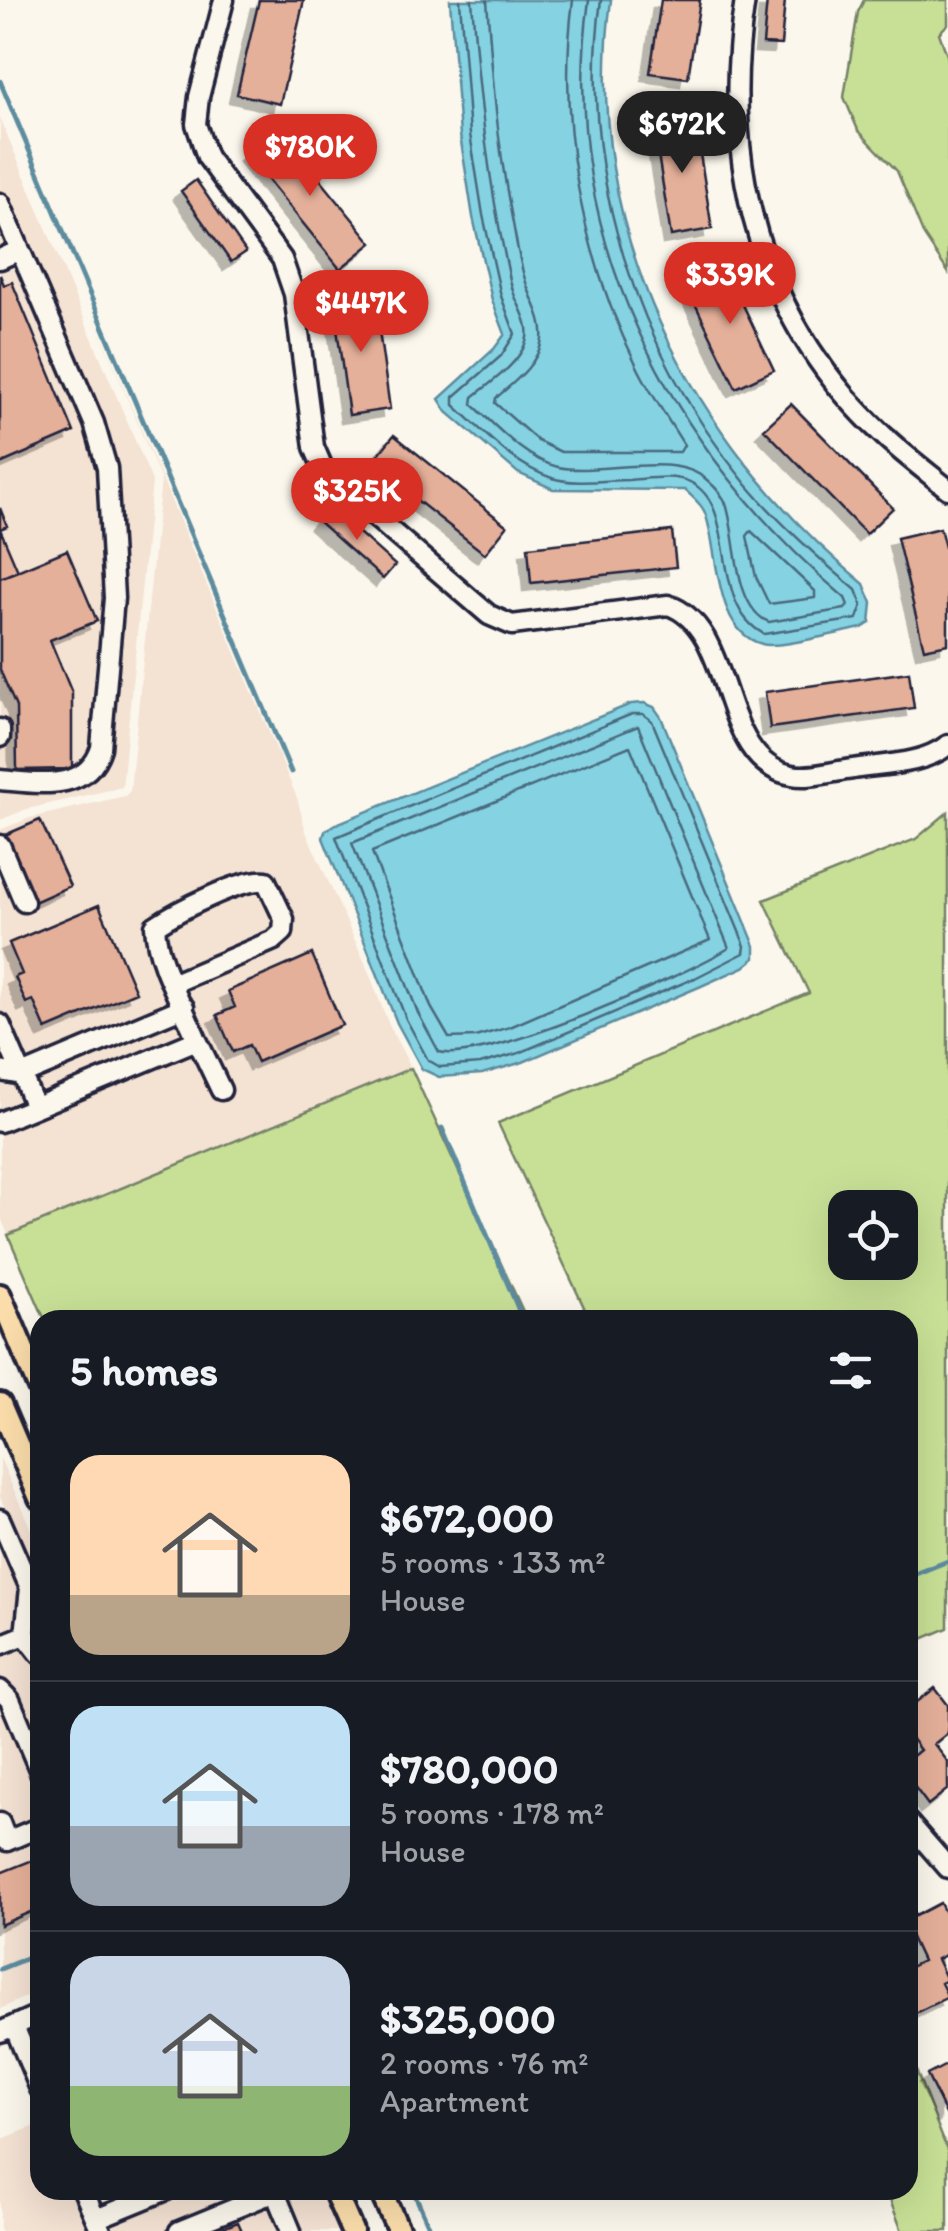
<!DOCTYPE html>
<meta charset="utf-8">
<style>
body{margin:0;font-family:Itim,sans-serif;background:#242831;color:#f1f3f6;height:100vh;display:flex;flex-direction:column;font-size:38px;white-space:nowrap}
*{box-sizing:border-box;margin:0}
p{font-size:32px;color:#9ea1a6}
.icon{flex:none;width:55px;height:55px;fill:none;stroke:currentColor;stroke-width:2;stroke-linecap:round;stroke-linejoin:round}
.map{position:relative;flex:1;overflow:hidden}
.side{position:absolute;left:30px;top:1310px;width:888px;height:890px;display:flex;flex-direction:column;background:#171b24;border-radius:30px;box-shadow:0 10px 40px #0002}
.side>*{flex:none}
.fabs{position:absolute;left:828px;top:1190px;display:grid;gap:20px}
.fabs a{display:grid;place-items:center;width:90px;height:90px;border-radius:20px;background:#171b24;box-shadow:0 10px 40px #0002;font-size:50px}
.price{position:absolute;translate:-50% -85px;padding:0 22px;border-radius:35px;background:#d93025;color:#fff;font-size:32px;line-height:65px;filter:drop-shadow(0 2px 5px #0008)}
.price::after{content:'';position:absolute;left:50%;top:60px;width:30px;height:22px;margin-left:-15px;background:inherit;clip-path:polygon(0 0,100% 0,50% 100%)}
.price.selected{background:#222;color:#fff}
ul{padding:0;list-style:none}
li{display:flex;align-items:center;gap:30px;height:250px;padding:0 40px}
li+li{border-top:2px solid #363941}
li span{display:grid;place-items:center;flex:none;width:280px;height:200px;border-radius:30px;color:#555}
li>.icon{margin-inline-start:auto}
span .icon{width:120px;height:120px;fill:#fffc;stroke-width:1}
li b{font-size:42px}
h2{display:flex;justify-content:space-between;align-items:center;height:120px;padding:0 40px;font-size:42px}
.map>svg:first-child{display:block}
.built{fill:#f4e2d3}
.green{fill:#c8e096;stroke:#758168;stroke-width:2.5;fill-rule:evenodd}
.water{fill:#85d3e2;stroke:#5d8c9f;stroke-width:2.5}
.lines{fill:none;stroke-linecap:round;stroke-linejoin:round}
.shore{stroke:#4a697e;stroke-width:2.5}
.stream{stroke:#5d8c9f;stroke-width:5}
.building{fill:#e5b09a;stroke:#22223b;stroke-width:2.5;filter:url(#shadow)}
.minor-casing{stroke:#22223b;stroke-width:25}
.major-casing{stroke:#22223b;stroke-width:28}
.minor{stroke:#fbf7ec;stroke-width:18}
.major{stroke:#fbddab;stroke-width:20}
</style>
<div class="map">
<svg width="948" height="2231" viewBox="0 0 948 2231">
<defs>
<filter id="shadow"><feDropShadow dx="-8" dy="8" stdDeviation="0" flood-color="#0004"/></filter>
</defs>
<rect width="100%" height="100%" fill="#fbf7ec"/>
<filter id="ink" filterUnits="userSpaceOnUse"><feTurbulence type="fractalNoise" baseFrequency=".01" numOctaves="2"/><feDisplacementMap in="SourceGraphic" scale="20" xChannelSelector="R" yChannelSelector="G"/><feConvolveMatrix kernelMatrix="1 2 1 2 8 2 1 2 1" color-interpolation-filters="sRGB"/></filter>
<g filter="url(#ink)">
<path class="built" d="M0,118L152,481L122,787L27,809L0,820Z
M90,309L297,798L306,832L365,963L389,1025L411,1068L8,1235L0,1215V830L30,818L125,796L130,791L161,480Z
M0,1458L40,1550V1990L0,2009V1540L21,1589L15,1642L38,1585L0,1497Z
M40,2124V2190H324L343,2231H0V2140Z"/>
<path class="green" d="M864,0H948V24L939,33L948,58V272L924,236L897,171L858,130L844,97L858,12Z
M948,812V1628L908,1645V1320H590L498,1123L809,993L764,900L916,839ZM845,1208H900V1262H845Z
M411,1068L527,1320H45L8,1235Z
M908,2050L948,2152V2231H902L886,2190H908Z"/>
<path class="water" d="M450,0H611C580,229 690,441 864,584L872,603L870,623L862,628C842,632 777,649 762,644C713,631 719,549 705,513C702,504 692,497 685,490L553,489L518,473L447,412L439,399L494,349L505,334L492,300L473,217L460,135Z
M644,703L654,707L661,717L755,946V958L744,967L699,987L523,1062L482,1074L439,1077L422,1069L397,1023L323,838L325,831L336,824L631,704Z"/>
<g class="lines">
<path class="shore" d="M460,0L470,134L483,215L501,296L515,334L501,356L454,397V405C483,431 514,466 552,478C574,485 606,480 629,480C646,479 674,474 690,482C741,507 707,604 764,634L857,619L862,605L856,590C818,558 778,522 746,484C637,351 577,171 601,0
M472,0C478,88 487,174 506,261C508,271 510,281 513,291C518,307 532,324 526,342C518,365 491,382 473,397L472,404C496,426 525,459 558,467C600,476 673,450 707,480C714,486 723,495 726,504C737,535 733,608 769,622L845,609L848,605L845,598C669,449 556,235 589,0
M487,0C492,71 497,143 511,213C516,237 519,265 528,288C534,305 544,320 542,339C539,364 513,383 496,398L495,403L538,441L561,452H680L684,445C668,419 650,393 637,366C581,255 557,122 573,0
M751,531L815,591V598L769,604L756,577L747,536Z
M632,714H643L652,721L745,946L744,953L695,978L519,1053L480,1064L440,1067L428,1060L406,1019L336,837Z
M638,726L729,948C683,976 487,1064 439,1052L418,1013L352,843Z
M630,746L710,940L510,1027L475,1037L449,1038L431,1007L372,852Z"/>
<path class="stream" d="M0,81L291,772
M442,1128L523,1320
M908,1577L948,1561
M0,1969L40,1953
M413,2190L431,2231"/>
</g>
<path class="building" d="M259,0H304L280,104L237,94Z
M661,0H700L688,78L650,73Z
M767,0H785L781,45L763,44Z
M694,116L712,229L671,236L653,123Z
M279,129L372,243L340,269L247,154Z
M196,180L246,252L231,262L181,191Z
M725,267L774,370L736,388L686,285Z
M0,275L4,285L12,282L74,432L0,464Z
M374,295L390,409L349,415L333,300Z
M791,404L893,508L866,534L764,429Z
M394,435L507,526L485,554L371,464Z
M330,507L395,565L383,579L318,521Z
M0,508L7,526L0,529L18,571L0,578Z
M940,528L948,559V644L924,649L897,538Z
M672,531L676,567L531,583L528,547Z
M67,550L97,621L50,640L72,693V769L17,770L16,707L0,670V578Z
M909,672L914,708L770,728L765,692Z
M40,820L70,886L34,902L5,835Z
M99,905L136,992L46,1030L33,1000L26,1003L15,977L22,974L9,943Z
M312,954L342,1025L257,1062L249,1045L233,1052L217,1015L235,1007L228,991Z
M935,1688L948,1705V1733L934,1744L948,1762V1789L928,1805L908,1778V1760L920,1750L908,1734L910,1728L908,1709Z
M40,1857V1908L0,1925V1873Z
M908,1902L915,1916L940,1903L948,1919V1954L937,1959L947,1980L941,1983L948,1997L909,2016L908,1968L922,1961L908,1931Z
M948,2064V2113L946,2114L927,2075Z
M238,2222L242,2231H215Z"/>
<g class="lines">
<defs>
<path id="minor" d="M224,0L199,97L196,124L207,157L282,259L294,294L314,447L326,475L489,615L512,625L668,605C737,628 716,762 792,775C810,779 834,771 853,769C884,764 922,765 948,745
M745,0C719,162 760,321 883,435C903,454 926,471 948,489
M0,203L94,423L107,468L114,598L101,748C87,793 38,783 0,780
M0,259L20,250
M0,729V737
M0,845L24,902
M0,1024L22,1075L184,1007
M197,1040L221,1090
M0,1071L22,1075L35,1107
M0,1122L197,1040C183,1005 157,964 155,926C177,911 241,878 266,881L284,919L283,932L274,940L174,983
M0,1519L30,1588L25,1635
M25,1635L40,1654
M0,1645L25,1635
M0,1690L10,1700L40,1772
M908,1822L948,1868
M0,1823L7,1841L40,1827
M14,2026L40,2089
M0,2032L40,2014
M83,2190L101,2231
M274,2190L291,2231
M96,2219L167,2190
M179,2231L275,2192"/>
<path id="major" d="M0,1295L40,1390
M0,1404L40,1498
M334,2190L352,2231
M380,2190L399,2231"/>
</defs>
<use href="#minor" class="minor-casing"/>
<use href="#major" class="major-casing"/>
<use href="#minor" class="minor"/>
<use href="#major" class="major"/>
</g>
</g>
</svg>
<div class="fabs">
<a><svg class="icon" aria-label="locate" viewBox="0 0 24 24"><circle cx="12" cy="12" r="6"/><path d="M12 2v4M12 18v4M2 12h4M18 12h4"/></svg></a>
</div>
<b class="price selected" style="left:682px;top:176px">$672K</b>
<b class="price" style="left:310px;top:199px">$780K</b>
<b class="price" style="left:730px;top:327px">$339K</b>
<b class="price" style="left:361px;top:355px">$447K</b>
<b class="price" style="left:357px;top:543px">$325K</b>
<section class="side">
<h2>5 homes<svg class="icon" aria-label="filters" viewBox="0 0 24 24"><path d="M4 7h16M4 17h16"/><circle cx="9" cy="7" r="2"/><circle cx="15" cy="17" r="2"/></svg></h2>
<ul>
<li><span style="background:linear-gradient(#ffd9b3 70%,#b9a48a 0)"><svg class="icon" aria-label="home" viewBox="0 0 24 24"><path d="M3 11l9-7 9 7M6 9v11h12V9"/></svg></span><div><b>$672,000</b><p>5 rooms · 133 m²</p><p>House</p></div></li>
<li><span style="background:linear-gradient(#bfe0f5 60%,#9aa5b1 0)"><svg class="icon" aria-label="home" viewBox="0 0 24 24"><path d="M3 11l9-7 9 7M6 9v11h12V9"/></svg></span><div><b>$780,000</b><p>5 rooms · 178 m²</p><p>House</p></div></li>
<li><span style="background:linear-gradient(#c9d6e8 65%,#8fb573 0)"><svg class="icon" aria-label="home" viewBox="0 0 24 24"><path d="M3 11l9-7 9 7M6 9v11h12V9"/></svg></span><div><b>$325,000</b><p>2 rooms · 76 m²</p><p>Apartment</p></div></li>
</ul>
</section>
</div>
